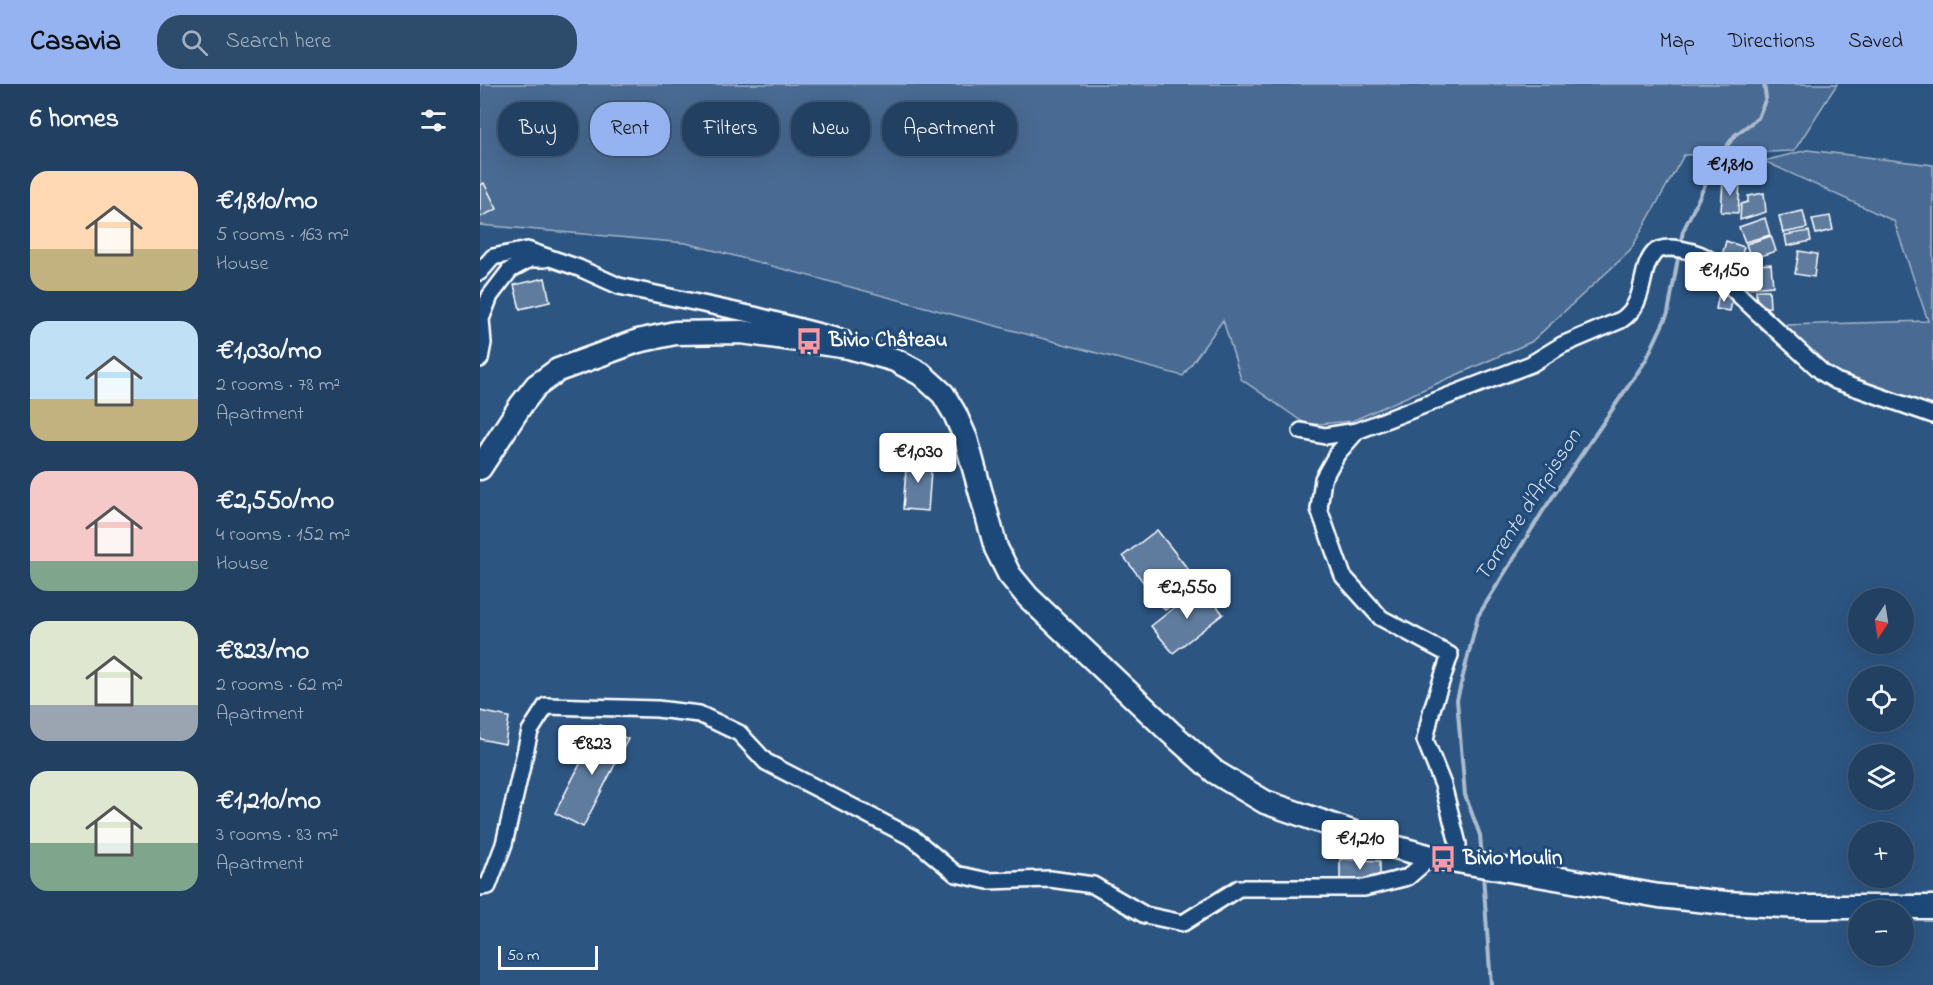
<!DOCTYPE html>
<meta charset="utf-8">
<style>
body{margin:0;font-family:"Indie Flower",sans-serif;background:#2d4b6b;color:#f1f3f6;height:100vh;display:flex;flex-direction:column;font-size:22px;white-space:nowrap}
*{box-sizing:border-box;margin:0}
p{font-size:20px;color:#a2afbe}
.icon{flex:none;width:33px;height:33px;fill:none;stroke:currentColor;stroke-width:2;stroke-linecap:round;stroke-linejoin:round}
.map{position:relative;flex:1;overflow:hidden}
.panel{display:flex;flex-direction:column;background:#214062;width:480px}
.panel>*{flex:none}
.top-card{position:absolute;left:18px;top:18px;width:570px;height:54px;display:flex;gap:12px}
.needle{width:39px;rotate:192deg}
.controls{position:absolute;left:1368px;top:504px;display:grid;gap:12px}
.controls a{display:grid;place-items:center;width:66px;height:66px;border-radius:50%;background:#214062;box-shadow:0 6px 24px #0002,0 0 0 2px #3e5977;font-size:30px}
.scale{position:absolute;left:18px;bottom:15px;width:100px;box-sizing:border-box;padding-left:6px;border:3px solid #fff;border-top:0;font-size:16px;line-height:21px;white-space:nowrap;color:#fff;-webkit-text-stroke:4px #1f4a7a;paint-order:stroke}
.price{position:absolute;translate:-50% -51px;padding:0 14px;border-radius:6px;background:#fff;color:#222;font-size:20px;line-height:39px;filter:drop-shadow(0 2px 3px #0008)}
.price::after{content:'';position:absolute;left:50%;top:36px;width:18px;height:14px;margin-left:-9px;background:inherit;clip-path:polygon(0 0,100% 0,50% 100%)}
.price.on{background:#95b2f1;color:#111}
ul{padding:0;list-style:none}
li{display:flex;align-items:center;gap:18px;height:150px;padding:0 30px}
li span{display:grid;place-items:center;flex:none;width:168px;height:120px;border-radius:18px;color:#555}
li>.icon{margin-inline-start:auto}
span .icon{width:72px;height:72px;fill:#fffc;stroke-width:1}
li b{font-size:26px}
h2{display:flex;justify-content:space-between;align-items:center;height:72px;padding:0 30px;font-size:26px}
.chip{padding:0 21px;border-radius:24px;background:#214062;box-shadow:0 6px 24px #0002,0 0 0 2px #3e5977;font-size:21px;line-height:54px}
.chip.on{background:#95b2f1;color:#111}
header{display:flex;align-items:center;gap:36px;box-sizing:border-box;height:84px;padding:0 30px;background:#95b2f1;color:#111}
header strong{font-size:28px}
nav{display:flex;gap:33px;margin-inline-start:auto;font-size:21px}
.search{width:420px;height:54px;background:#2d4b6b;display:flex;align-items:center;gap:15px;box-sizing:border-box;padding:0 21px;border-radius:24px;color:#a2afbe;font-size:22px}
main{display:flex;flex:1;min-height:0}
.map>svg:first-child{display:block}
.green{fill:#486b92;stroke:#a4b5c8;stroke-width:1.5}
.lines{fill:none;stroke-linecap:round;stroke-linejoin:round}
.stream{stroke:#acbcce;stroke-width:4}
.building{fill:#5e7c9f;stroke:#fff;stroke-width:1.5}
.street-casing{stroke:#fff;stroke-width:20}
.secondary-casing{stroke:#fff;stroke-width:27}
.street{stroke:#1f4a7a;stroke-width:15}
.secondary{stroke:#1f4a7a;stroke-width:22}
.labels{text-anchor:middle;dominant-baseline:central;stroke-width:6;stroke-linejoin:round;paint-order:stroke}
.poi-label{font-size:21px;font-weight:bold;fill:#fff;stroke:#1f4a7a;text-anchor:start}
.water-label{font-size:22px;font-style:italic;fill:#d5dde6;stroke:#1f4a7a}
</style>
<header>
<strong>Casavia</strong>
<div class="search"><svg class="icon" aria-label="search" viewBox="0 0 24 24"><circle cx="10" cy="10" r="6"/><path d="M15 15l6 6"/></svg>Search here</div>
<nav><a>Map</a><a>Directions</a><a>Saved</a></nav>
</header>
<main>
<section class="panel">
<h2>6 homes<svg class="icon" aria-label="filters" viewBox="0 0 24 24"><path d="M4 7h16M4 17h16"/><circle cx="9" cy="7" r="2"/><circle cx="15" cy="17" r="2"/></svg></h2>
<ul>
<li><span style="background:linear-gradient(#ffd9b3 65%,#c2b280 0)"><svg class="icon" aria-label="home" viewBox="0 0 24 24"><path d="M3 11l9-7 9 7M6 9v11h12V9"/></svg></span><div><b>€1,810/mo</b><p>5 rooms · 163 m²</p><p>House</p></div></li>
<li><span style="background:linear-gradient(#bfe0f5 65%,#c2b280 0)"><svg class="icon" aria-label="home" viewBox="0 0 24 24"><path d="M3 11l9-7 9 7M6 9v11h12V9"/></svg></span><div><b>€1,030/mo</b><p>2 rooms · 78 m²</p><p>Apartment</p></div></li>
<li><span style="background:linear-gradient(#f6c9c9 75%,#7fa58c 0)"><svg class="icon" aria-label="home" viewBox="0 0 24 24"><path d="M3 11l9-7 9 7M6 9v11h12V9"/></svg></span><div><b>€2,550/mo</b><p>4 rooms · 152 m²</p><p>House</p></div></li>
<li><span style="background:linear-gradient(#dfe7d0 70%,#9aa5b1 0)"><svg class="icon" aria-label="home" viewBox="0 0 24 24"><path d="M3 11l9-7 9 7M6 9v11h12V9"/></svg></span><div><b>€823/mo</b><p>2 rooms · 62 m²</p><p>Apartment</p></div></li>
<li><span style="background:linear-gradient(#dfe7d0 60%,#7fa58c 0)"><svg class="icon" aria-label="home" viewBox="0 0 24 24"><path d="M3 11l9-7 9 7M6 9v11h12V9"/></svg></span><div><b>€1,210/mo</b><p>3 rooms · 83 m²</p><p>Apartment</p></div></li>
</ul>
</section>
<div class="map">
<svg width="1453" height="901" viewBox="0 0 1453 901">
<rect width="100%" height="100%" fill="#2c5582"/>
<filter id="ink" filterUnits="userSpaceOnUse"><feTurbulence type="fractalNoise" baseFrequency=".0167" numOctaves="2"/><feDisplacementMap in="SourceGraphic" scale="12" xChannelSelector="R" yChannelSelector="G"/><feConvolveMatrix kernelMatrix="1 2 1 2 8 2 1 2 1" color-interpolation-filters="sRGB"/></filter>
<g filter="url(#ink)">
<path class="green" d="M0,0H1357L1314,67L1204,71L1150,167L1051,258L872,337L827,341L761,295L743,236L703,292L206,159L0,141Z
M1327,66L1453,81V325L1352,286L1305,241L1448,237L1414,137L1284,77Z"/>
<g class="lines">
<path class="stream" d="M1200,162L1203,147L1237,76L1255,51L1278,34L1286,14L1284,0
M1002,774L1000,751L985,711L977,616L998,532L1063,427L1166,276L1188,229L1199,169
M1003,791L1011,901"/>
</g>
<path class="building" d="M1243,97L1260,98L1258,129L1241,128Z
M4,99L17,125L0,133V101Z
M1284,109L1286,128L1260,136L1261,120L1268,118V112Z
M1323,127L1327,144L1303,149L1299,132Z
M1350,132L1353,146L1336,150L1332,135Z
M1285,134L1290,151L1265,158L1259,143Z
M1329,147L1331,157L1307,162L1305,151Z
M1291,152L1296,167L1271,175L1266,160Z
M1246,157L1264,163L1258,182L1291,180L1293,202L1255,205L1254,187L1239,182Z
M1319,167L1337,170L1334,193L1315,190Z
M1229,188L1239,191L1235,204L1225,201Z
M65,194L70,218L40,225L34,201Z
M1276,206H1289L1290,223L1277,224Z
M1239,210L1253,213L1250,227L1236,225Z
M427,372L452,374L448,427L423,425Z
M677,446L719,499L685,526L643,472Z
M722,502L743,530L693,569L671,542Z
M0,627L29,633L25,660L0,655Z
M120,641L148,655L103,743L75,729Z
M860,775L900,777V798L860,797Z"/>
<g class="lines">
<defs>
<path id="street" d="M0,188L13,173L47,166L99,184L139,202L274,231L363,254
M0,275L3,259L1,235L10,212L30,186L50,175H65
M821,347L845,352L877,347L1051,280L1082,261L1141,236C1168,218 1158,187 1174,169C1185,158 1219,168 1230,176C1241,183 1246,199 1256,208C1284,235 1314,262 1343,289L1356,297L1453,331
M877,347L857,370L843,395L839,425L863,492L901,534L970,571L952,625L945,656L963,701L978,760L977,777
M0,803L8,802L24,760L50,647L66,622L177,625L219,630L259,649L286,678L433,754L476,790L508,797L570,795L613,801L665,831L703,839L759,804H884L928,793L943,780L948,772"/>
<path id="secondary" d="M0,384L41,321L56,302L78,286L158,257L195,249L261,248L368,263L415,276L441,290L463,310L475,330L486,355L516,464L529,490L548,513L690,648L735,688L785,718L915,763L948,772L1179,812L1246,819L1320,823H1453"/>
</defs>
<use href="#street" class="street-casing"/>
<use href="#secondary" class="secondary-casing"/>
<use href="#street" class="street"/>
<use href="#secondary" class="secondary"/>
</g>
</g>
<defs>
<symbol id="bus-bare" viewBox="-9 -9 18 18"><path d="M-5-6H5V4H4V6H2V4H-2V6H-4V4H-5ZM-3.5-4V0h7V-4ZM-3.5 1.2v1.5H-2V1.2ZM2 1.2v1.5H3.5V1.2Z" fill="#ff9aa2" stroke="#1f4a7a" stroke-width="2.5" paint-order="stroke"/></symbol>
</defs>
<g fill-rule="evenodd">
<use href="#bus-bare" x="310" y="238" width="38" height="38"/>
<use href="#bus-bare" x="944" y="756" width="38" height="38"/>
</g>
<g class="labels">
<g class="poi-label">
<text x="349" y="257">Bivio Château</text>
<text x="983" y="775">Bivio Moulin</text>
</g>
<g class="water-label">
<text transform="translate(1049 422) rotate(-57)">Torrente d'Arpisson</text>
</g>
</g>
</svg>
<div class="controls">
<a><svg class="needle" viewBox="-14 -14 28 28"><path d="M0-13l5 13h-10z" fill="#e53935"/><path d="M0 13l5-13h-10z" fill="#a2afbe"/></svg></a>
<a><svg class="icon" aria-label="locate" viewBox="0 0 24 24"><circle cx="12" cy="12" r="6"/><path d="M12 2v4M12 18v4M2 12h4M18 12h4"/></svg></a>
<a><svg class="icon" aria-label="layers" viewBox="0 0 24 24"><path d="M12 4l9 5-9 5-9-5zM3 14l9 5 9-5"/></svg></a>
<a>+</a>
<a>−</a>
</div>
<div class="scale">50 m</div>
<b class="price on" style="left:1250px;top:113px">€1,810</b>
<b class="price" style="left:1244px;top:219px">€1,150</b>
<b class="price" style="left:438px;top:400px">€1,030</b>
<b class="price" style="left:707px;top:536px">€2,550</b>
<b class="price" style="left:112px;top:692px">€823</b>
<b class="price" style="left:880px;top:787px">€1,210</b>
<div class="top-card">
<a class="chip">Buy</a>
<a class="chip on">Rent</a>
<a class="chip">Filters</a>
<a class="chip">New</a>
<a class="chip">Apartment</a>
</div>
</div>
</main>
